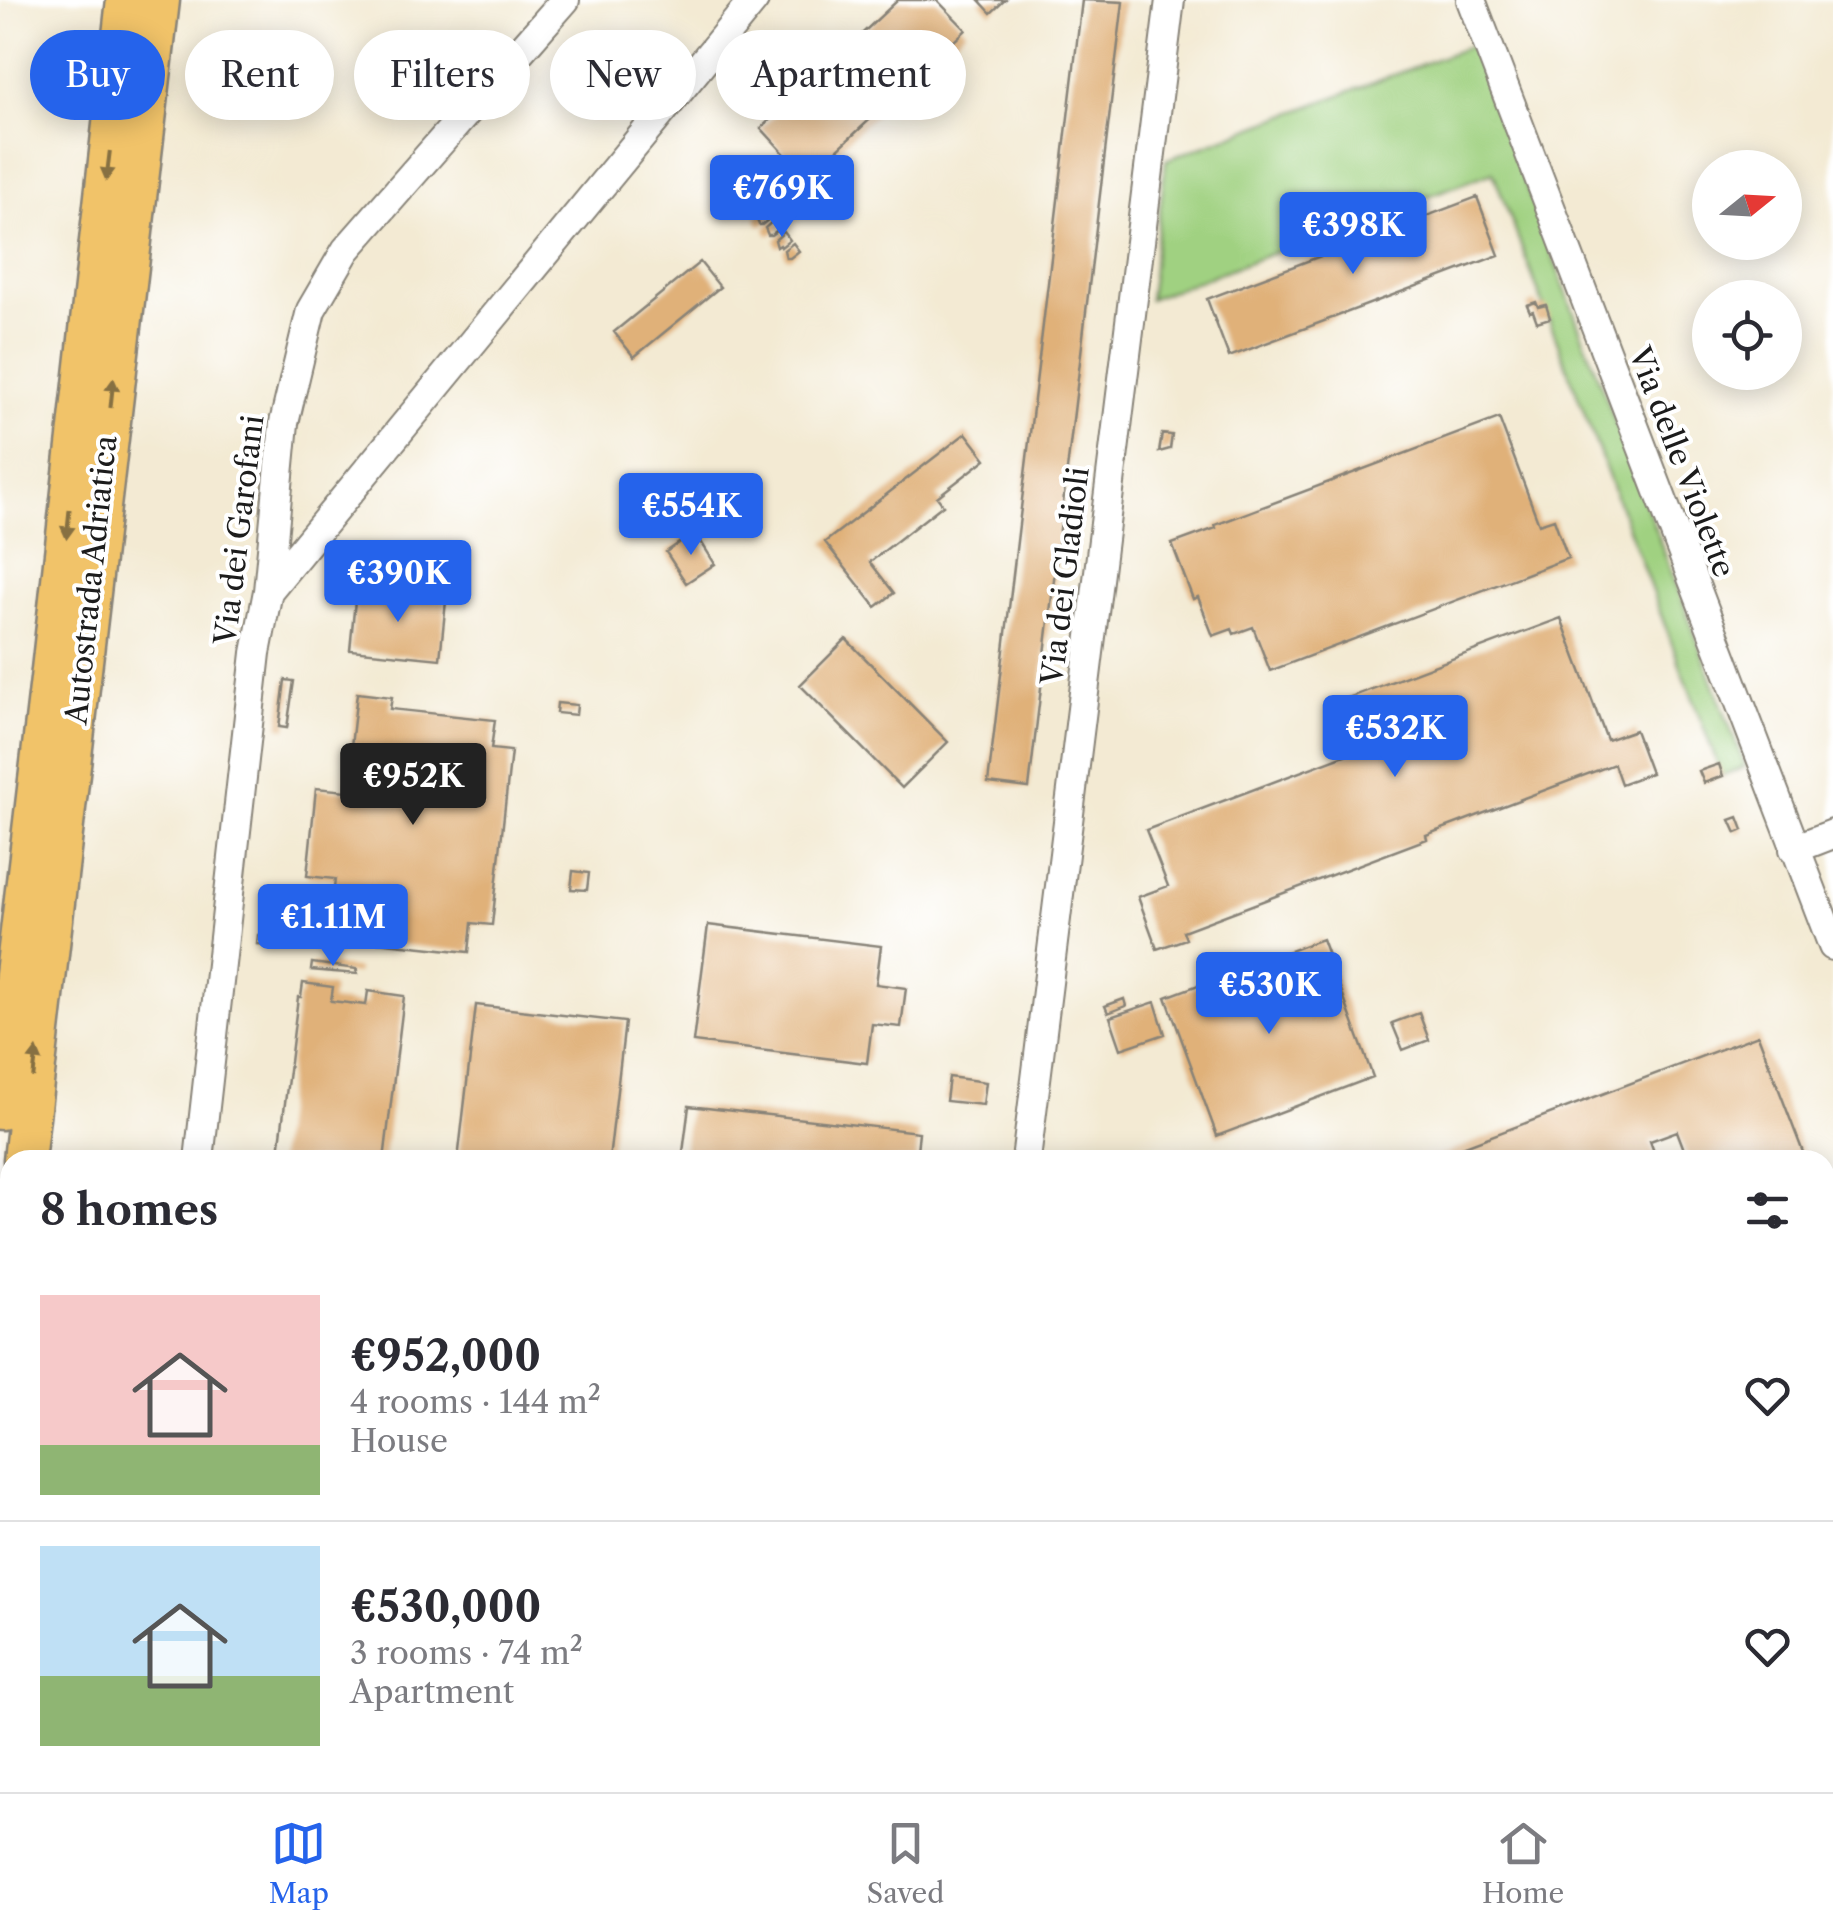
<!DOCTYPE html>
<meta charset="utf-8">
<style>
body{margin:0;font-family:"Libre Caslon Text",serif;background:#f2f2f3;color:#2b2b33;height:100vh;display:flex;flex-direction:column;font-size:38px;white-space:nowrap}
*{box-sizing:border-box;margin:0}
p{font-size:32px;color:#7c7c81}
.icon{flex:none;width:55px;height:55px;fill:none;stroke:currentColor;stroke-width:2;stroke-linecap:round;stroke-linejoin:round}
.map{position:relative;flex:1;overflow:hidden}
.drawer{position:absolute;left:0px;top:1150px;width:1835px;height:642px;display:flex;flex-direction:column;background:#fff;border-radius:30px 30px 0 0;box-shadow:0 5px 25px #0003}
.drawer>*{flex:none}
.banner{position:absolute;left:30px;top:30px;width:1000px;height:90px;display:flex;gap:20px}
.needle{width:65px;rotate:72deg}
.buttons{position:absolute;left:1692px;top:150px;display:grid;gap:20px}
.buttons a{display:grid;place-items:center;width:110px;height:110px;border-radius:50%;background:#fff;box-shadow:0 5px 25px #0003;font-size:50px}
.price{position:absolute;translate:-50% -85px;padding:0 22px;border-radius:10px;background:#2563eb;color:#fff;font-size:32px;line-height:65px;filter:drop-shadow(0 2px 5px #0008)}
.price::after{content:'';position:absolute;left:50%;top:60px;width:30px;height:22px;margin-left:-15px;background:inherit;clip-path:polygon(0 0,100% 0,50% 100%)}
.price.on{background:#222;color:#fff}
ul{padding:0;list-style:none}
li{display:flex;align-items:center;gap:30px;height:250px;padding:0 40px}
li+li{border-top:2px solid #e1e1e2}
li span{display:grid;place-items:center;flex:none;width:280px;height:200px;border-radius:0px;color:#555}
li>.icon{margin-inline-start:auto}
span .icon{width:120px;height:120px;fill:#fffc;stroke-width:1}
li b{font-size:42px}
h2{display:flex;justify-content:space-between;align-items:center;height:120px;padding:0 40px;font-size:42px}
.tag{padding:0 35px;border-radius:45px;background:#fff;box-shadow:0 5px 25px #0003;font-size:35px;line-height:90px}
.tag.on{background:#2563eb;color:#fff}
.tab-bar{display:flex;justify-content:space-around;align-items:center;height:140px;border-top:2px solid #e1e1e2;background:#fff;font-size:28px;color:#7c7c81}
.tab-bar a{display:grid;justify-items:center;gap:5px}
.tab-bar .on{color:#2563eb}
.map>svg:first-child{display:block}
.green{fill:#a0d181;stroke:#5e764e;stroke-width:2.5}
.building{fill:#e0b179}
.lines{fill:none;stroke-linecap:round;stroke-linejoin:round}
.minor-casing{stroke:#888378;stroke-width:32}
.highway-casing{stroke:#888378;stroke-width:45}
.minor{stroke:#fff;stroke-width:28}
.highway{stroke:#f1c369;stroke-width:40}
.oneway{fill:#867042}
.labels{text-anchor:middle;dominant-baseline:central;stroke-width:8;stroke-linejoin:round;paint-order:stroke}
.street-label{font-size:30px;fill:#1c1c1c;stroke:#fff}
</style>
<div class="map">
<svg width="1833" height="1792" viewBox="0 0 1833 1792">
<rect width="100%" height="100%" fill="#fff"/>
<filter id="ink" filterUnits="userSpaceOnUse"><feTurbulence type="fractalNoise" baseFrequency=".01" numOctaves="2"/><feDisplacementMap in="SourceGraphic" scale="20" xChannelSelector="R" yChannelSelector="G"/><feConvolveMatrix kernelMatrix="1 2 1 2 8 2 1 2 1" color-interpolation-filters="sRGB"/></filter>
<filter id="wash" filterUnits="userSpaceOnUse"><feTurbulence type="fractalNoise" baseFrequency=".0048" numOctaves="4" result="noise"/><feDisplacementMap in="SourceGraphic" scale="40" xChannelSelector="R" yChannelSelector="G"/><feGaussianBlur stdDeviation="2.25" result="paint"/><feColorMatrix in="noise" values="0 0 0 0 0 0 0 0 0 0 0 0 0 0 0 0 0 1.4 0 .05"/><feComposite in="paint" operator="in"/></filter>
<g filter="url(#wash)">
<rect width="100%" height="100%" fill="#f3ead3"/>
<path class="green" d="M1473,45L1745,767L1722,776L1493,172L1149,299L1166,160Z
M0,1583L10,1584V1782L263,1783L262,1792H0Z"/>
<g id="blocks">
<path class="building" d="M898,0H937L966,30L807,178L761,128Z
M979,0H1005L991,13Z
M1082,0L1123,2L1029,788L988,783Z
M1477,197L1499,255L1229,357L1207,299Z
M766,210L771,217L762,225H759L756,217Z
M774,220L780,228L771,235H768L765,228Z
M784,232L790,240L781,247L780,245L777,247L775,240Z
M793,243L799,251L790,258H786L784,250Z
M700,262L720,287L634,357L614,332Z
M1536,302L1538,307L1546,305L1550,318L1537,322L1533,311L1530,312L1527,305Z
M1499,418L1539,524L1554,519L1568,558L1270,671L1253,627L1234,634L1232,629L1213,636L1198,597L1193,599L1172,544L1216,528L1215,525Z
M966,433L986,459L937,497L943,505L870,562L894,593L876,607L825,542Z
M1162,434L1172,435L1170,449L1159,452Z
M635,517L642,522L643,526L642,531H634L632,535L628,534L625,526L627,521Z
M695,532L715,564L686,583L666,552Z
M356,591L446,601L440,659L350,650Z
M1561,618L1607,740L1635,730L1651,773L1621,784L1614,764L1426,835L1427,839L1183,931L1186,939L1157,949L1138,897L1168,886L1146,830L1390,738L1383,719L1359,728L1348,698Z
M846,639L948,742L902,788L800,685Z
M285,680L294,681L287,728L279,727Z
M357,693L392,697L390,709L495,720L491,749L511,751L492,925L472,923L469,952L329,937L335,879L307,876L316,788L346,791Z
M557,703L577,705L576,715L556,713Z
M1719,764L1723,776L1704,783L1699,771Z
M1738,817L1743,830L1736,833L1730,820Z
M573,871L589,873L587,890L571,889Z
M708,925L881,946L876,984L906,988L901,1027L872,1024L867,1063L693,1042Z
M258,935L270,936L269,945L257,944Z
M1322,939L1373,1077L1217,1136L1166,997Z
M312,963L357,969V974L311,970Z
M303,983L333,987L331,1001L366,1005L368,991L404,996L384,1160H278L298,997H301Z
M1124,999L1126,1006L1108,1013L1105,1006Z
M1155,1002L1165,1034L1121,1049L1110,1017Z
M476,1005L625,1022L609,1160H458Z
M1419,1013L1429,1040L1403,1050L1392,1023Z
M1758,1035L1806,1160H1688L1677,1131L1650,1141L1657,1160H1428Z
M949,1077L986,1082L983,1105L946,1101Z
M689,1106L919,1132L916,1160H682Z
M1825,1377L1833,1398V1435L1829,1436L1833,1446V1746L1825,1749Z
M1833,1780V1792H1801Z
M1674,1782H1704L1707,1792H1678Z"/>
</g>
</g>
<g filter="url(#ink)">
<use href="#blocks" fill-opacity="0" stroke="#888378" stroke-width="2.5"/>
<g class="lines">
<defs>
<path id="minor" d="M1471,0L1833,946
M268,591L754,0
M1794,849L1833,834
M199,1160L256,653L268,591L284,423L311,310L346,250L565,0
M1026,1160L1170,0
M0,1714L10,1715
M316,1782L325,1792
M700,1782L742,1792
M974,1782L978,1792
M937,1792L943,1782"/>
<path id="highway" d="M0,1109L51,679L127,0
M24,1160L159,0
M0,1384L10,1293"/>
</defs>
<use href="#minor" class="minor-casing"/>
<use href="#highway" class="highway-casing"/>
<use href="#minor" class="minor"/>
<use href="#highway" class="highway"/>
</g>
<defs><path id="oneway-solid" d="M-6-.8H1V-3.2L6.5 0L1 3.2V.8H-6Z" transform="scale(2.5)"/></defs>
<g class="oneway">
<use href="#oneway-solid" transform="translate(108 166) rotate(97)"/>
<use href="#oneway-solid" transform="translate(112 393) rotate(-84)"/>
<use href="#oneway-solid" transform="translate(68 524) rotate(96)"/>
<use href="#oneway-solid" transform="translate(35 1063) rotate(-83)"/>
</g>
</g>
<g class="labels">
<g class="street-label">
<text transform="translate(1682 462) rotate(69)">Via delle Violette</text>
<text transform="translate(239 530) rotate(-83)">Via dei Garofani</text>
<text transform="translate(1065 576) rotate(-83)">Via dei Gladioli</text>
<text transform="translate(91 580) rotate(-84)">Autostrada Adriatica</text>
</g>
</g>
</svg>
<div class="buttons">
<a><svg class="needle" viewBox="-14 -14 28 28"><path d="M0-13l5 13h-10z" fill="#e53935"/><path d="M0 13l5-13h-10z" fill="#7c7c81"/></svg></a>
<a><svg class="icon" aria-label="locate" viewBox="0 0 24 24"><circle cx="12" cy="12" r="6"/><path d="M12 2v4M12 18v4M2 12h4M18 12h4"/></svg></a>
</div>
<b class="price" style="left:782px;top:240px">€769K</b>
<b class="price" style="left:1353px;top:277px">€398K</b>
<b class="price" style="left:691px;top:558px">€554K</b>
<b class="price" style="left:398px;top:625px">€390K</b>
<b class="price" style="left:1395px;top:780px">€532K</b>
<b class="price on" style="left:413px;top:828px">€952K</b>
<b class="price" style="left:333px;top:969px">€1.11M</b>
<b class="price" style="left:1269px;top:1037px">€530K</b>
<div class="banner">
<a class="tag on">Buy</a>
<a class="tag">Rent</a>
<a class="tag">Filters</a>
<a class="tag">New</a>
<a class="tag">Apartment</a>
</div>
<section class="drawer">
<h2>8 homes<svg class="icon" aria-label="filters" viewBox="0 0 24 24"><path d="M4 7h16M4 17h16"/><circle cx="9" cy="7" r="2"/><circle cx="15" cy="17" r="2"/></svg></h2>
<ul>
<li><span style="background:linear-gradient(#f6c9c9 75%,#8fb573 0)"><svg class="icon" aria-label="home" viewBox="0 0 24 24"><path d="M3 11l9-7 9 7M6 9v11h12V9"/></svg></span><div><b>€952,000</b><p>4 rooms · 144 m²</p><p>House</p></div><svg class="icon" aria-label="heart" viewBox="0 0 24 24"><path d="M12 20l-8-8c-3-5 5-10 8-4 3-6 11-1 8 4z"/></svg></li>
<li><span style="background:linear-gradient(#bfe0f5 65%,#8fb573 0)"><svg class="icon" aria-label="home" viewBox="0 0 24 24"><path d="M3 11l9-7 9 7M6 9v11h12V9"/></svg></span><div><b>€530,000</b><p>3 rooms · 74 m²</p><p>Apartment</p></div><svg class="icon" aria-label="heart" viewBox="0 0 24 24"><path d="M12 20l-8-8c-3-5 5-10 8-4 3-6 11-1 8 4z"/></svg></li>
</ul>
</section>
</div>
<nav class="tab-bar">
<a class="on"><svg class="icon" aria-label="map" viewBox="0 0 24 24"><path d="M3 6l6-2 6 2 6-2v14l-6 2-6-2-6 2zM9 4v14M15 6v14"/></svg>Map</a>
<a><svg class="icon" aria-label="saved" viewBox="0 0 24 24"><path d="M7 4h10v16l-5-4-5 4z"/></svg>Saved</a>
<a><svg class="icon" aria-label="home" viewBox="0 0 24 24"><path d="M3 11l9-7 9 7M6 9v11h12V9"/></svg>Home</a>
</nav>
